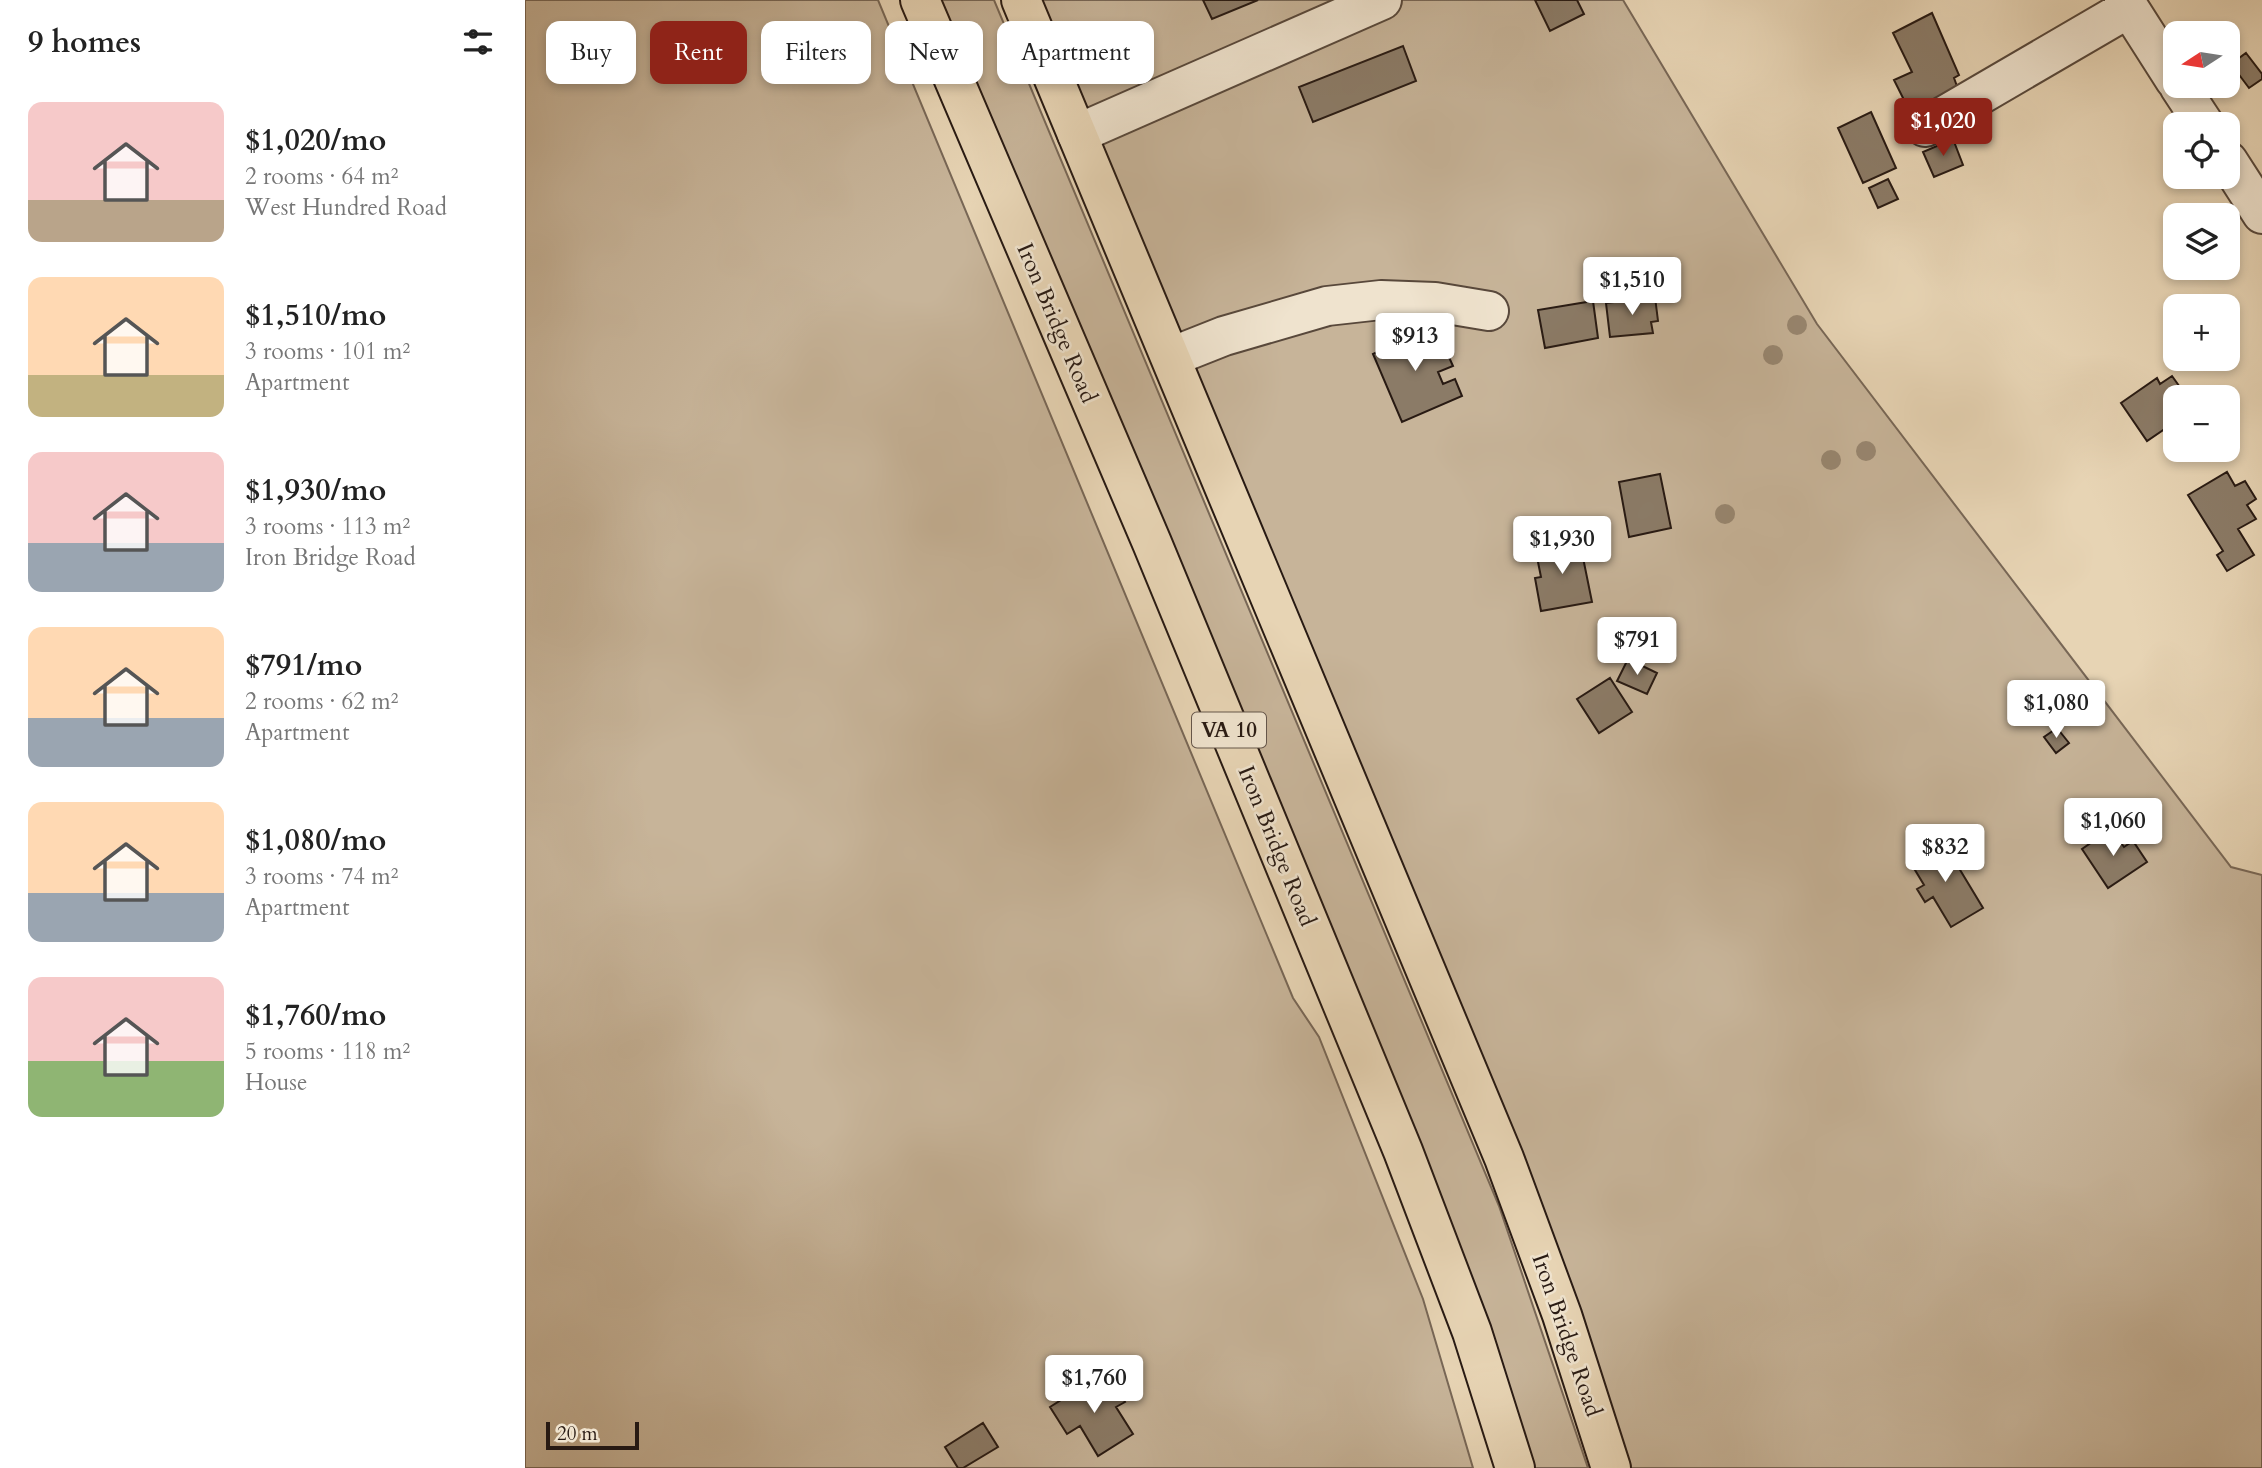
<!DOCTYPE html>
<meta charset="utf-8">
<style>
body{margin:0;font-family:Cardo,serif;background:#f6f6f6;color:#222;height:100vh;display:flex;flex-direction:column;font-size:26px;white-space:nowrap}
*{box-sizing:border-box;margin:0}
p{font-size:23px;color:#767676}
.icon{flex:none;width:38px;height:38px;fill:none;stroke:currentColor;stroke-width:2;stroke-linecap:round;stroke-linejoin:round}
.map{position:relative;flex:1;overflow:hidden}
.sheet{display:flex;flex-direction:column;background:#fff;width:525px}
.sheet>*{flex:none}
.top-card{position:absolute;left:21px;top:21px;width:665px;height:63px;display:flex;gap:14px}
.needle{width:46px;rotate:258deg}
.tools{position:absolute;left:1638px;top:21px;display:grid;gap:14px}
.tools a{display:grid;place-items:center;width:77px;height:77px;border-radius:14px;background:#fff;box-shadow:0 4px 10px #0003;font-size:35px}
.scale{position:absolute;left:21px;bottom:18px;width:93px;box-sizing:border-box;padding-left:7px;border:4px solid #281a13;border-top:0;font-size:19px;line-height:24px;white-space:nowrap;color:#281a13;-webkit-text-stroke:5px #efe3ce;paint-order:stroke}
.price{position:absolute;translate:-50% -60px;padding:0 16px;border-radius:7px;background:#fff;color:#222;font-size:23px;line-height:46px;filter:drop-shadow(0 2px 4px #0008)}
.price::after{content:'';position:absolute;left:50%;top:42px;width:21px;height:16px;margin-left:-10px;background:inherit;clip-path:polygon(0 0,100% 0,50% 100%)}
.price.selected{background:#8f2418;color:#fff}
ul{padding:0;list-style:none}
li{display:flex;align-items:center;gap:21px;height:175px;padding:0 28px}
li span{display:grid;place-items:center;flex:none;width:196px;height:140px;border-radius:14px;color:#555}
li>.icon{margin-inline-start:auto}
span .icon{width:84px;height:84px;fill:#fffc;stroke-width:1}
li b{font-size:30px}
h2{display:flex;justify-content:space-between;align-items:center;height:84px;padding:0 28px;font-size:30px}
.tag{padding:0 24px;border-radius:14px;background:#fff;box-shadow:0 4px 10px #0003;font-size:24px;line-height:63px}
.tag.selected{background:#8f2418;color:#fff}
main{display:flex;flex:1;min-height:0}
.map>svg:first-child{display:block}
.green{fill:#c7b499;stroke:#786756;stroke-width:2}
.building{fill:#8b7b67;stroke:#281a13;stroke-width:2}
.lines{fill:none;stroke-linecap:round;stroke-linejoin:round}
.minor-casing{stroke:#58483b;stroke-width:42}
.major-casing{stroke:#281a13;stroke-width:42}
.minor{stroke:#efe3ce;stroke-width:38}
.major{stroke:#e7d4b4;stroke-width:38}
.tree{fill:#988771}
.labels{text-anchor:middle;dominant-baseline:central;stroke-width:5;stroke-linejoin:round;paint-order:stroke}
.shield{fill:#efe3ce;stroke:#64564b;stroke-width:2}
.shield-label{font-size:21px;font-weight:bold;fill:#281a13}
.street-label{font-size:23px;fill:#281a13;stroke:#efe3ce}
</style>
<main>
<section class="sheet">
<h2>9 homes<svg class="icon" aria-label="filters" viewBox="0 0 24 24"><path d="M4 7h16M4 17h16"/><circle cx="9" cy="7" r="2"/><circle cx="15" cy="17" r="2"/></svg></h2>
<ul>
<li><span style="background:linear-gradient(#f6c9c9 70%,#b9a48a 0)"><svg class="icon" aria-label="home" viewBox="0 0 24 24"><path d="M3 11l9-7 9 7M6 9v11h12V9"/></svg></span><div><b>$1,020/mo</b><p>2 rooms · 64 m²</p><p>West Hundred Road</p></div></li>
<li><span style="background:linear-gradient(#ffd9b3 70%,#c2b280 0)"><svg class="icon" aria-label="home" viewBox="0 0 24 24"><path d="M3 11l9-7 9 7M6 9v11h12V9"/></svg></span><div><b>$1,510/mo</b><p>3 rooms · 101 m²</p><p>Apartment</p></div></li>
<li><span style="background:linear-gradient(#f6c9c9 65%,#9aa5b1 0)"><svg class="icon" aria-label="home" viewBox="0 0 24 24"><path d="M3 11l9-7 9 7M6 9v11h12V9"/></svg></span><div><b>$1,930/mo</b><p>3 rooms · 113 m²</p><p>Iron Bridge Road</p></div></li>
<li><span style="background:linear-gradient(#ffd9b3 65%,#9aa5b1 0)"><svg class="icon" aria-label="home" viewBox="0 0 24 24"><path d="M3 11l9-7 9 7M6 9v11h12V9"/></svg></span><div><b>$791/mo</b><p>2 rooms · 62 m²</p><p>Apartment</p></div></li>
<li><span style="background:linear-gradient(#ffd9b3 65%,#9aa5b1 0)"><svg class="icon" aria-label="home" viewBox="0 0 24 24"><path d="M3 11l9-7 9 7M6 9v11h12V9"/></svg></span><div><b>$1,080/mo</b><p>3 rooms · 74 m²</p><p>Apartment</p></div></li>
<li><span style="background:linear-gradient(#f6c9c9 60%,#8fb573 0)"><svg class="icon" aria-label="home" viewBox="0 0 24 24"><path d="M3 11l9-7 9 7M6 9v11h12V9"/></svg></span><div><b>$1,760/mo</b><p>5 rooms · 118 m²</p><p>House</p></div></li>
</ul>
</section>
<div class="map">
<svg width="1737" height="1468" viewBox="0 0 1737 1468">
<rect width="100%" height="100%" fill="#e7d4b4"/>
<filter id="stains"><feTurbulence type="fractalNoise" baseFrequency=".00286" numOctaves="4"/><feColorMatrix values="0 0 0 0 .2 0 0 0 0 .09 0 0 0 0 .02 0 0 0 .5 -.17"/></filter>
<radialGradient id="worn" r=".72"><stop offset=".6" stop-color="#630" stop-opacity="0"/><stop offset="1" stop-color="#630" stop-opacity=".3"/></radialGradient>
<path class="green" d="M0,0H353L768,998L794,1037L898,1299L948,1468H0Z
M409,0H469L974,1206L1063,1468H1002Z
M503,0H1098L1292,324L1706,867L1737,875V1468H1091Z"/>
<path class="building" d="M678,0H733L687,19Z
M1010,0H1052L1059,14L1025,31Z
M1407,13L1434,75L1429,78L1433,89L1384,110L1369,80L1387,72L1368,33Z
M878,46L891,81L788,122L774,87Z
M1721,53L1737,74V79L1724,88L1706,64Z
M1346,112L1371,168L1338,183L1313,128Z
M1428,139L1438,165L1409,177L1398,152Z
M1363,179L1373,199L1353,208L1344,188Z
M1130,297L1133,321L1126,322L1128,333L1085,337L1081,303Z
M1068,301L1073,338L1020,348L1013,310Z
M892,322L904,350L918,344L928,366L913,372L918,384L930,379L937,396L877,422L848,354L867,345L863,334Z
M1647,376L1662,397H1650V413L1640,420L1644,426L1622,441L1596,403L1632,378L1635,384Z
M1702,472L1710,486L1720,481L1731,499L1722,505L1731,519L1713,529L1729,555L1702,571L1692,555L1698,551L1663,495Z
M1135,474L1146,528L1104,537L1094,482Z
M1054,538L1067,602L1016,611L1010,578L1016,577L1010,547Z
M1103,659L1132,673L1122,694L1092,681Z
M1085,678L1107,712L1074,733L1052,699Z
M1532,728L1544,743L1531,753L1519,737Z
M1586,829L1599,847L1608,841L1622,862L1583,888L1557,849Z
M1417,840L1458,908L1426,927L1408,897L1400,902L1392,889L1399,885L1384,860Z
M574,1376L584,1393L591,1388L600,1402L591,1407L608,1434L573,1456L555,1426L542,1434L525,1407Z
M458,1423L473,1447L438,1468H433L420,1447Z"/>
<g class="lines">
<defs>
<path id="minor" d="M1599,0L1650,80
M1654,86L1679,124
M1400,127L1604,8
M552,134L857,0
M1703,161L1737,214
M646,357L699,336L802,306L856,300L910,302L964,311"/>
<path id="major" d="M395,0L627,543L878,1151L947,1332L990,1468
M496,0L979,1158L1037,1315L1086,1468"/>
</defs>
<use href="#minor" class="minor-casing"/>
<use href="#major" class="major-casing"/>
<use href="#minor" class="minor"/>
<use href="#major" class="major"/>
</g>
<g class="tree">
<circle cx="1272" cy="325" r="10"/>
<circle cx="1248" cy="355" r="10"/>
<circle cx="1341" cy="451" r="10"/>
<circle cx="1306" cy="460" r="10"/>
<circle cx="1200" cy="514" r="10"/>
</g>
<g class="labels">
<rect class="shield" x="667" y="712.5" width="74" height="35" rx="5"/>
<g class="shield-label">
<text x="704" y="730">VA 10</text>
</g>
<g class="street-label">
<text transform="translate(532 323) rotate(67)">Iron Bridge Road</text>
<text transform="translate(752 846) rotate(68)">Iron Bridge Road</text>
<text transform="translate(1042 1335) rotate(71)">Iron Bridge Road</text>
</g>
</g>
<rect width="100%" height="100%" filter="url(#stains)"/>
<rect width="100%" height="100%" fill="url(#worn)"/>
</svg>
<div class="tools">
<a><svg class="needle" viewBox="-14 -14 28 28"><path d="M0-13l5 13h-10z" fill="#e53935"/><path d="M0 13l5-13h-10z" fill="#767676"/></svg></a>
<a><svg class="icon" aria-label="locate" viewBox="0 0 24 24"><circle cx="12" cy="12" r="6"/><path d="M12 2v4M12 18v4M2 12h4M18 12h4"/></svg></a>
<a><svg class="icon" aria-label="layers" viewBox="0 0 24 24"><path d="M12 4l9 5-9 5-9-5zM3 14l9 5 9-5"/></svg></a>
<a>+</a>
<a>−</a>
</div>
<div class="scale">20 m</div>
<b class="price selected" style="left:1418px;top:158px">$1,020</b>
<b class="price" style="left:1107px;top:317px">$1,510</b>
<b class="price" style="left:890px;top:373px">$913</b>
<b class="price" style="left:1037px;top:576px">$1,930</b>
<b class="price" style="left:1112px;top:677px">$791</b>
<b class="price" style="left:1531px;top:740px">$1,080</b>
<b class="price" style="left:1588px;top:858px">$1,060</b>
<b class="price" style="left:1420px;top:884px">$832</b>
<b class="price" style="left:569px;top:1415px">$1,760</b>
<div class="top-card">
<a class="tag">Buy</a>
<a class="tag selected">Rent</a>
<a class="tag">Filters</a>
<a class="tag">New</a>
<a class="tag">Apartment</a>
</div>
</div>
</main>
